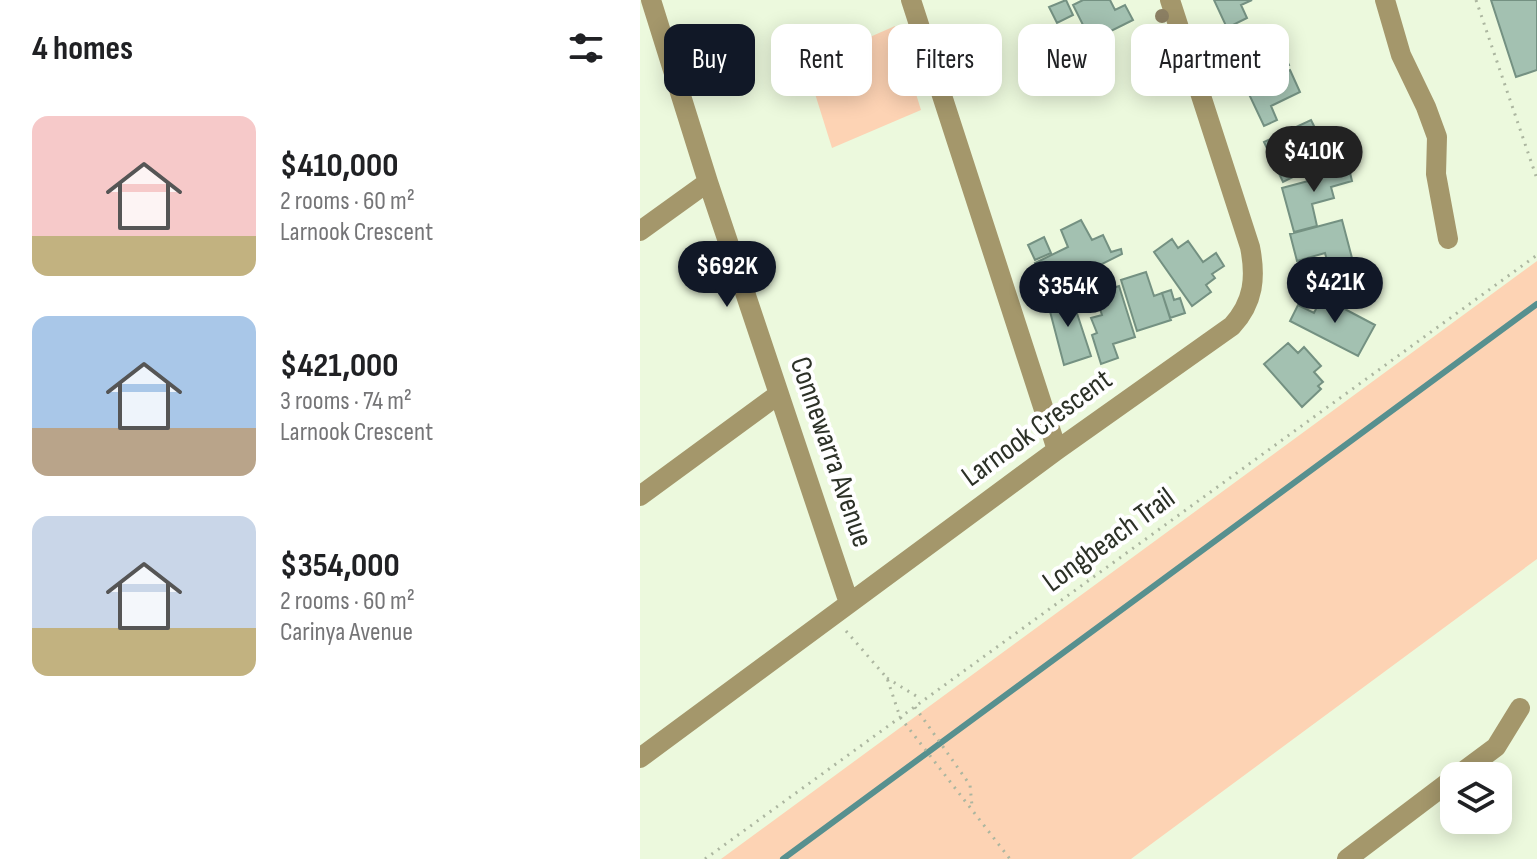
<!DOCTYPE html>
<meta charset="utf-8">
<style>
body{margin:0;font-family:"Sofia Sans Condensed",sans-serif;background:#f6f6f6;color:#202124;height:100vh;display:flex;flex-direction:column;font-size:30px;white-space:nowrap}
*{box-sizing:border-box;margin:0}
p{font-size:26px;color:#757577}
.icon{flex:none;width:44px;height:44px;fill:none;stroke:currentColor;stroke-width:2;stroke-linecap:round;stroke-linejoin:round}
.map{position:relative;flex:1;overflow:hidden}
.panel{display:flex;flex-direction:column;background:#fff;width:640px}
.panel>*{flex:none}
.guide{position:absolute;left:24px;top:24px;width:752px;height:72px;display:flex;gap:16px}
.fabs{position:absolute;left:800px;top:762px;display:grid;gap:16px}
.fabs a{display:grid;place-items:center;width:72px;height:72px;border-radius:16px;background:#fff;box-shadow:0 4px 20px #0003;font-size:40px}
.price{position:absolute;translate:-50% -68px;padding:0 18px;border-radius:28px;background:#111827;color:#fff;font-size:26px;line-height:52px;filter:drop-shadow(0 2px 4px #0008)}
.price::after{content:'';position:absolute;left:50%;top:48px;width:24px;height:18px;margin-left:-12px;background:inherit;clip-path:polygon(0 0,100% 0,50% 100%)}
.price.selected{background:#222;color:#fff}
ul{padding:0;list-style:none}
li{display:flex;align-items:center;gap:24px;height:200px;padding:0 32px}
li span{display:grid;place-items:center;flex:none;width:224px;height:160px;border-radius:16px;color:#555}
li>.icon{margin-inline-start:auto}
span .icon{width:96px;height:96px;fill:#fffc;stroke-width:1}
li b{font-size:34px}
h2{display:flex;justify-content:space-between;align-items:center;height:96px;padding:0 32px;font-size:34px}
.pill{padding:0 28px;border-radius:16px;background:#fff;box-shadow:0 4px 20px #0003;font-size:28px;line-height:72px}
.pill.selected{background:#111827;color:#fff}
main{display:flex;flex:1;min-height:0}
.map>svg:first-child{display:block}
.green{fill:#fdd3b4}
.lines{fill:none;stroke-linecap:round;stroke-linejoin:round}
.stream{stroke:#57908f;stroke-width:6}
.building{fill:#a3c1b1;stroke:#749182;stroke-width:2}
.path{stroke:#acb6a0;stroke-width:3;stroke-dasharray:2 6;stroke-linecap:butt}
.minor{stroke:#a4976b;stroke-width:20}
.tree{fill:#8d8164}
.labels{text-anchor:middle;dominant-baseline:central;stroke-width:8;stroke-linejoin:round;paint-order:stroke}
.street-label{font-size:30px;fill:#2c3127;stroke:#fff}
</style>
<main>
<section class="panel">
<h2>4 homes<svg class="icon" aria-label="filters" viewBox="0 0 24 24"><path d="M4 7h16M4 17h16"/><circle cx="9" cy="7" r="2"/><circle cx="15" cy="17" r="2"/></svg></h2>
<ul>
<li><span style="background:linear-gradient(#f6c9c9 75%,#c2b280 0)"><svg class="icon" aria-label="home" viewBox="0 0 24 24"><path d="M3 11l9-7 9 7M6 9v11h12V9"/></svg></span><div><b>$410,000</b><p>2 rooms · 60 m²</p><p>Larnook Crescent</p></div></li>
<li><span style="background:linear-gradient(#a9c7e8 70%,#b9a48a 0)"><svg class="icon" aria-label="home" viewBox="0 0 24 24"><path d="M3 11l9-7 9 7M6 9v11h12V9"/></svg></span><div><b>$421,000</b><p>3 rooms · 74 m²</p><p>Larnook Crescent</p></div></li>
<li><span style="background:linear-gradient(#c9d6e8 70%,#c2b280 0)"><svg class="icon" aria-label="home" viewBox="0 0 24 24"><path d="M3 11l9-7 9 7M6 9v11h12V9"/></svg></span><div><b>$354,000</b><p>2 rooms · 60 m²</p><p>Carinya Avenue</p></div></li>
</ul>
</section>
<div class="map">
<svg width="897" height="859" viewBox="0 0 897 859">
<rect width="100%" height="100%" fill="#ecf9dd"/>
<path class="green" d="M255,26L281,110L192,148L166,65Z
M897,261V559L491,859H81Z"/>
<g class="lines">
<path class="stream" d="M143,859L897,304"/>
</g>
<path class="building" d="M426,0L433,15L417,23L409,7Z
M443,0H470L475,10L485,5L493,20L451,41L433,5Z
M574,0H612L601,5L607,18L587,28Z
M851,0H897V70L876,77Z
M630,26L649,65L604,86L593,61L615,51L608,36Z
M650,70L660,92L631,106L637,120L624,126L607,90Z
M671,120L680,138L653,151L663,172L643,182L624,142Z
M707,160L712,181L691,187L694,198L672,204L677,226L654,232L642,188L672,180L670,173L685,169L684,166Z
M441,220L452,240L463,235L471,252L481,249L482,254L422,284L417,275L404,281L395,263L428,247L421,230Z
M702,220L712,258L688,264L685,253L657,261L650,234Z
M404,237L411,253L395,260L388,245Z
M532,239L538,248L548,241L563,262L576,253L584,266L572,274L575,278L566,285L571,292L552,306L514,252Z
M506,272L514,296L522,293L531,320L497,331L481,280Z
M479,286L495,337L473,344L478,358L461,364L452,335L457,333L451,318L462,315L455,294Z
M531,290L534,300L540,298L545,313L530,318L522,293Z
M430,292L451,356L424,365L407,300Z
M682,297L735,325L718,356L650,321L658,305L674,313Z
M648,343L658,353L664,347L681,366L674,372L683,382L678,386L681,389L662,407L624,364Z"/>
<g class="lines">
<path class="path" d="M836,0L897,179
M206,631L247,678L260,717L370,859
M247,678L281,699
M275,707L330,785L332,806
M65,859L897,255"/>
<path class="minor" d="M11,0L68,182L209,603
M271,0L417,450
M745,0L761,55L786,107L797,137L796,174L808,239
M0,231L68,182
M0,496L139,394
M0,758L417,450L592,326C614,302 616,277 610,247L530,0
M817,776L856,747L880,708
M707,859L814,778"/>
</g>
<g class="tree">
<circle cx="522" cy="16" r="7"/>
<circle cx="530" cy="35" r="7"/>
</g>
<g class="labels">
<g class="street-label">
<text transform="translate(397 428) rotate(-36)">Larnook Crescent</text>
<text transform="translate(191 452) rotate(71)">Connewarra Avenue</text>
<text transform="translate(469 540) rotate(-36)">Longbeach Trail</text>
</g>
</g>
</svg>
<div class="fabs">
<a><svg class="icon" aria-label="layers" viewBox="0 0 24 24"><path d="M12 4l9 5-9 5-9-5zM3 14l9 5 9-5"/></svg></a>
</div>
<b class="price selected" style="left:674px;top:194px">$410K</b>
<b class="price" style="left:87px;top:309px">$692K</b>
<b class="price" style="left:695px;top:325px">$421K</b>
<b class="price" style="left:428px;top:329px">$354K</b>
<div class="guide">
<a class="pill selected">Buy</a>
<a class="pill">Rent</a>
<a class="pill">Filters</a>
<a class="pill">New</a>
<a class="pill">Apartment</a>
</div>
</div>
</main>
